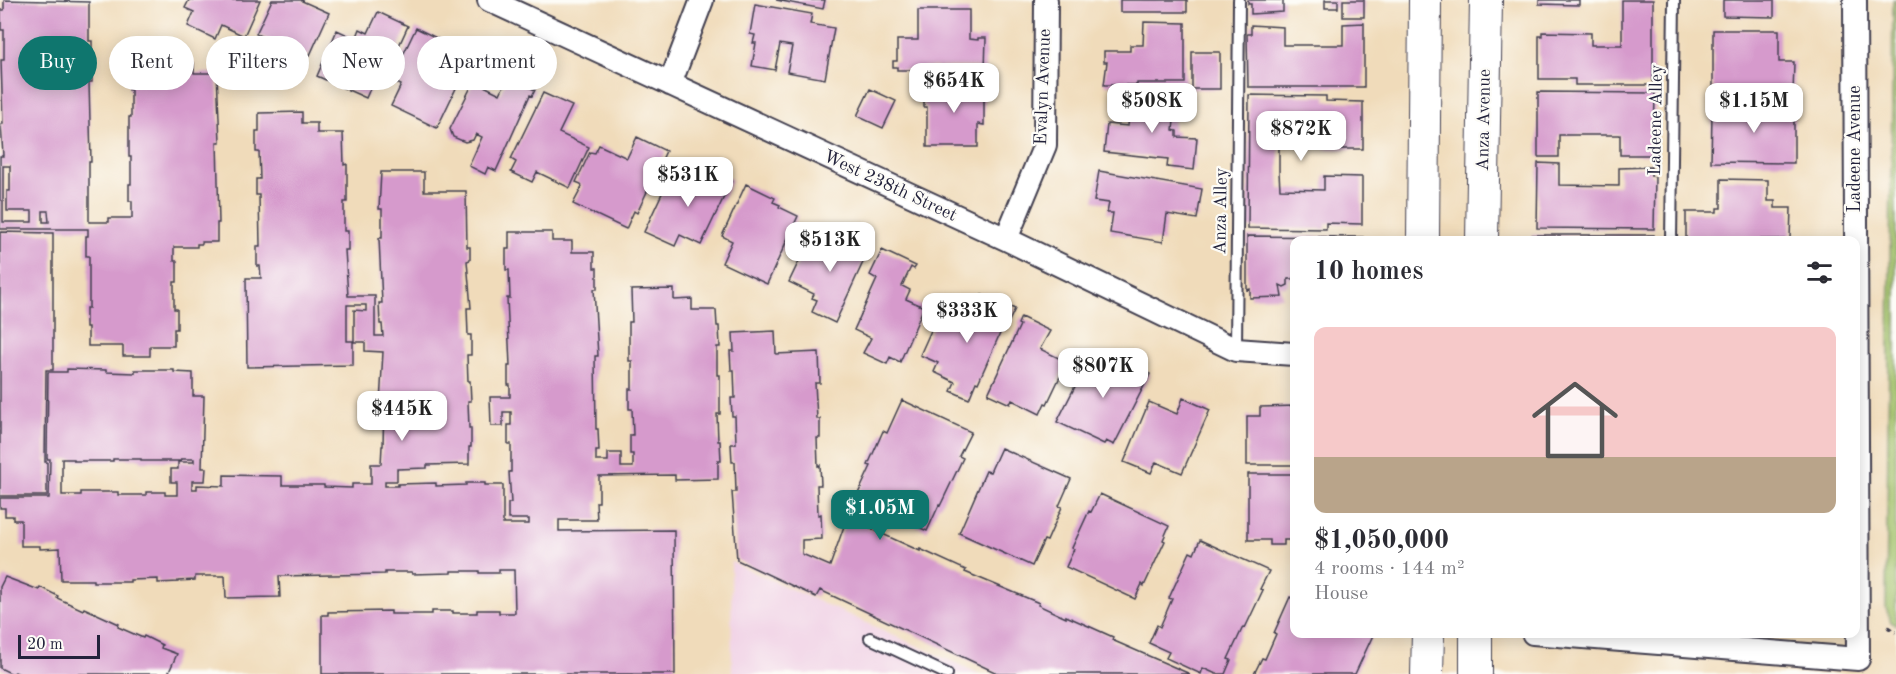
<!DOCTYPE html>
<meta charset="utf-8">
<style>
body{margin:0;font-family:"Old Standard TT",serif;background:#f7f7f7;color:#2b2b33;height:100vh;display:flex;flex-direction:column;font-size:22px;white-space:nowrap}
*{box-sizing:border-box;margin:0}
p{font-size:20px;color:#7c7c81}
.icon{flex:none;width:33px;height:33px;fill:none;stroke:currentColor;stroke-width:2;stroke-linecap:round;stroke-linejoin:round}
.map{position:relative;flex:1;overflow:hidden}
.panel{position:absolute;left:1290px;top:236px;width:570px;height:402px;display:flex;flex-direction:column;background:#fff;border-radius:12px;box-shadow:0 3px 15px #0003}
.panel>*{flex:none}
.banner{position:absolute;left:18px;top:36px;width:570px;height:54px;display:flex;gap:12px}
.scale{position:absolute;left:18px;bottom:15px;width:82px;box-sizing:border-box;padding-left:6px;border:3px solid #22223b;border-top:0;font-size:16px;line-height:21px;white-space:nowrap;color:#22223b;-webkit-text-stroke:4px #fdfcf7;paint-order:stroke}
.price{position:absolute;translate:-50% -51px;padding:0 14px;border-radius:12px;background:#fff;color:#222;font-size:20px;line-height:39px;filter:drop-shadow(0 2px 3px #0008)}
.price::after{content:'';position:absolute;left:50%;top:36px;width:18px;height:14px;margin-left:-9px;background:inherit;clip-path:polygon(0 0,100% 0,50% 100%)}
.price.current{background:#0f766e;color:#fff}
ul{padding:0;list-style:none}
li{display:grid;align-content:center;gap:12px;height:318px;padding:0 24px}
li span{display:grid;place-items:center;height:186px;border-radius:12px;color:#555}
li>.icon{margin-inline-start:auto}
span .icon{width:108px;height:108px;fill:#fffc;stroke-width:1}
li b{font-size:26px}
h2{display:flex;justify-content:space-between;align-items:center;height:72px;padding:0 24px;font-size:26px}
.tag{padding:0 21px;border-radius:27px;background:#fff;box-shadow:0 3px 15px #0003;font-size:21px;line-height:54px}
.tag.current{background:#0f766e;color:#fff}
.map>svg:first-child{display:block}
.built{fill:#f0d0e5}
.green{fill:#a2c169;stroke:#627252;stroke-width:1.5}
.building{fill:#d69acc;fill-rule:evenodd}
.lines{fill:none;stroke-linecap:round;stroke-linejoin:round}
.lane-casing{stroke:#413e4e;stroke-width:14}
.street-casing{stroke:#413e4e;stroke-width:26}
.secondary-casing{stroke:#413e4e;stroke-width:34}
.path{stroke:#413e4e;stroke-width:4;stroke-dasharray:4.5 4.5;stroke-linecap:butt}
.lane{stroke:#fff;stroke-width:10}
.street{stroke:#fff;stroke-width:22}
.secondary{stroke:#fff;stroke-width:32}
.labels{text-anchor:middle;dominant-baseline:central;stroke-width:4.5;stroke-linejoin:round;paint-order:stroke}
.street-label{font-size:18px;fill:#22223b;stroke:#fdfcf7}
</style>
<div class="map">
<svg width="1896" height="674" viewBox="0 0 1896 674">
<rect width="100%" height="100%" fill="#fdfcf7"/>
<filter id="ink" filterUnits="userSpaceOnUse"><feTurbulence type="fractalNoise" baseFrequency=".0167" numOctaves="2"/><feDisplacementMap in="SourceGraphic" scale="12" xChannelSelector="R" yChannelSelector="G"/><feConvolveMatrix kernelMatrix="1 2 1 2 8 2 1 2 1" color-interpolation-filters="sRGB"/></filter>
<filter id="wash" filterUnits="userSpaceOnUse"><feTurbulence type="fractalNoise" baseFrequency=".008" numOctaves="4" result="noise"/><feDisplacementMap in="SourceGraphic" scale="24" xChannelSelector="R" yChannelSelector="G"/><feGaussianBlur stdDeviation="1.35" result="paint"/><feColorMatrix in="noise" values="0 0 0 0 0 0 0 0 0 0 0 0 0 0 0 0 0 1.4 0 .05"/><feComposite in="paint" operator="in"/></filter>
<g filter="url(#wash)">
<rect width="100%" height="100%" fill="#f0dbba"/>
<path class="built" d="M731,562L980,674H732Z"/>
<path class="green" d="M1893,0H1896V625L1891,622L1886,608Z"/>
<g id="blocks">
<path class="building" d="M4,0L89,2V41H92V82H89L91,162H89V222H109V218H132V201H129V184H131V157H129V117H131V90H129V70H132V53H174V63H194V73H217L220,142H217L219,223H217V242H202V244H197V247H174V261H177V282H174V309H177V329H174V346H150V356H123V346H88V327H86V308H89V256H86V236H88V229H0V156H3L1,124H3L1,60H4V30H1V10H4ZM3,166H10V191H7V211H32V222H3ZM43,211H48L49,222H43Z
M189,0H260L244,36L221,25L215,39L188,26L194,12L185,8Z
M272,0H303L302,1L329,13L310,55L307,54L300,69L272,57L278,44L256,34Z
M776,0H825L823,9Z
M1120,0H1187V12H1120Z
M1248,0H1283V12L1251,14V4H1248Z
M1325,0H1338V8H1325Z
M1343,0H1364V17H1343Z
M1539,0H1579V5L1539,4Z
M1622,0H1653V85H1575V79H1539V36H1542V32L1591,33V45H1622Z
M1723,0H1774V17L1723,16Z
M755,4L812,14L810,24L834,28L825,79L787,72L792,46L780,44L775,70L752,66L756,43H753L755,35L750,34Z
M918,10H969V39L978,40V38H986L985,70H977V67H923V70H897V67H893V61H897V40H918Z
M378,12L408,26L396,52L390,50L384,62L382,61L366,98L317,76L337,30L356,39L360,29L368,33Z
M1144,22L1185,23V83H1137V85H1104L1107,62H1104V51H1130V45H1143Z
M1364,23V87H1248L1247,34H1251V25L1283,27V45H1343V24Z
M416,28L445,42L443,46L449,49L448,51L469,61L437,128L391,106L401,85L391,80Z
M1713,30H1779V62H1794L1793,95L1713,94Z
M1192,52H1220V89H1192Z
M508,77L535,90L532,96L530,95L496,171L488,167L485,174L469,166L482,137L476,134L473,140L465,142L453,137L450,129L474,81L500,94Z
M924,83H984V125L978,124V147H927V107H924Z
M870,89L896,101L883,128L857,116Z
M1538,92L1655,93L1654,146H1651V155H1620V135H1559V157H1538Z
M543,93L572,106L559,133L589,147L570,188L537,172L532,182L511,172L516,162L511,159Z
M1249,95L1326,96V101L1363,102V149H1324L1325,134H1279V172L1280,189L1324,190V176L1362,177V224L1326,223V229L1248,228Z
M1131,96L1176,101L1173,130L1177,131V137L1197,138L1194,170L1167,167L1168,159L1104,152L1107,124L1128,126Z
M1735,101H1769V104H1794V163L1711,162L1712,114L1735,115Z
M302,112V123H317V133H343L344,165L347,164V202H344V231H348V250H345L348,296H375V336H383L382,324H380L379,303H382L379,238H382V209H379L381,172H424V191H466L467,247H470V260L467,261L471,308H467L468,335H471V355H467L468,381H470L471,401H468L469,428H471V447H469V464L427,465V468L397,469V481H385V486H398V484L436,483V486L466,485V483H485V485H503V524H529V519H508V503H511L509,472H511V444H508V425H511V412H503V426H491L490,397H510V385H508V366H510L507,298H510L509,270H506V249H509V232H552V241H572V252H594V268H597V289H594L598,356H595L596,429H598L599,451H596V461H608V453H621V467H633V454H630V435H633L632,409H629V389H632V361H629V322H632L631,290L674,289V300L692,299V310H716L717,326H719L720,347H717V375H720V414H717L718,441H720L721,461H718V479L675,480V475L599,476V502H596L597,520H559V531L674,530L675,674H322V615H328V612L391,611V614H432V611H453V613H477V610H499V613H515L514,570H499V573H479V571H451V573L412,574V572H385V574L279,576L280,597L226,598L225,576H195V580L178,581V582L158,583V579L130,580V582H93V580H61L60,548L40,549V546H21V520H13V516H5V508H0V498H49L50,459H47L48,372H67V369L106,370V372L135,373V370H174V372L193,373V396H204L202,468H206L205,481H192V489H197V485L224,486V475L282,476V485H324V487L352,488V484H371V464H381L382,446H383L384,403H380L383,352L365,351V342H354V310L366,311V305H347V341H353V365L247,367L246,278H261L260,266H257V246H260L259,195H256V179H260L259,152H256V131H259V113ZM62,459H74V461H113V459H141V461H181V459H194V462H178V469H171V482H177V495H165V492H146V495H118V492H81V495H62Z
M637,137L666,151L637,213L634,211L626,229L573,204L582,187L581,184L576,182L590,152L595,153L599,145L627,158Z
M1538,163L1559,164V185L1619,186V168L1651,167V176L1655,177L1654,229L1537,228Z
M706,167L732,180L701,245L680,235L675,246L644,232L671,174L689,183L691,178L699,182Z
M1099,171L1202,189L1197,219L1167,214L1163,242L1110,233L1113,213H1107L1109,203L1094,201Z
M1721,179L1768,180V201H1775V208H1791L1790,239L1686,240V212H1717V208H1721Z
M746,184L775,198L773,202L780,205L779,207L798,216L767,284L722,263L732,241L722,236Z
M843,231L871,245L835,323L812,312L817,300L812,298L814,294L789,282L809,240L829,249L832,244L836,245Z
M0,232L53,233V370H46L45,462H47V496H0Z
M1532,235H1654V240H1532Z
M1247,236L1363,237V240H1294V279H1288V285L1284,287L1280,285L1282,297L1250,298V289L1247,290Z
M882,250L916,266L914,269L911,267L902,286L910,290L906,299L924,307L900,362L890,357L887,364L863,353L871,338L854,330L877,279L870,275Z
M982,295L1015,309L1009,321L1006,320L978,383L976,382L969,399L951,391L955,382L934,372L938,363L920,355L937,317L957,326L963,314L972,318Z
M1021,317L1050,331L1040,349L1067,362L1047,404L1045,403L1040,414L1012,400L1010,404L988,394L1020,325L1018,324Z
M775,331L776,354L819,352L820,383H815L817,419H820V438H817L818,466L820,465L821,485H817L818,515L821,514L822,539L802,540V554L830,566L848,515L869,525L867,527L920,551V549L966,570L965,572L1039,603L1038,605L1066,618V616L1113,637L1112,640L1190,674H999L820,590L816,597L737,560L732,492H736L735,462H732L731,444H736L735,416H732L731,398H735L734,370H731L730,351H734L733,333Z
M1091,355L1110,364L1112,361L1118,364L1120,360L1150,374L1114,445L1106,441L1104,444L1057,422Z
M1183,398L1210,410L1182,473L1156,462L1151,473L1124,462L1149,402L1177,414Z
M902,400L971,432L959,456L963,458L940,506L939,505L927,531L856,498L871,466L868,465L883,431L887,433Z
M1294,406V465H1247V416H1260V407Z
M1001,448L1071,479L1059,506L1062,507L1047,541L1044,540L1032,566L959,533L986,471L990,472Z
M1248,474H1294V540H1284V545H1270V540H1248Z
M1100,494L1169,526L1163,540L1165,541L1144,586L1142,584L1135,599L1066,567L1074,549L1072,548L1089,511L1091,512Z
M1200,540L1269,571L1260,589L1263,590L1245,628L1243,627L1228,659L1231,660L1225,674H1216L1203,668L1201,674L1166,658L1169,652L1149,643L1157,625L1160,627L1172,599L1169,598L1190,552L1194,554Z
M5,577L39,590L40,587L58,596L57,598L83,610L84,608L119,624L118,627L143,638L144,636L162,645L161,648L177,654L168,674H19L15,672L12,674L0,668V587Z
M1290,597L1294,599V633H1374L1355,674H1254L1262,658L1265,659L1276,634L1274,633Z"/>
</g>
</g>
<g filter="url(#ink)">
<use href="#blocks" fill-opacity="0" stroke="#413e4e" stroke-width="1.5"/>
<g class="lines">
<defs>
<path id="lane" d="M1671,240L1674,0
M1236,350L1239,0
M870,638L947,674"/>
<path id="street" d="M489,0L1006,239L1236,350L1294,354
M670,84L702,0
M1006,239L1045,145L1046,0
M1533,633L1858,659L1855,0"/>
<path id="secondary" d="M1423,240L1425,0
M1482,240L1486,0
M1476,633V674
M1427,674L1428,633"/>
</defs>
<use href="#lane" class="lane-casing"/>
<use href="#street" class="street-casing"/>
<use href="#secondary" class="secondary-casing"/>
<path class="path" d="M1888,627L1896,632"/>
<use href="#lane" class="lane"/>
<use href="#street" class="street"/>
<use href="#secondary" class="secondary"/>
</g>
</g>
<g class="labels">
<g class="street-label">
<text transform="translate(1043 87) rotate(-88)">Evalyn Avenue</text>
<text transform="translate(1484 120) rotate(-89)">Anza Avenue</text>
<text transform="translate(1656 120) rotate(-89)">Ladeene Alley</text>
<text transform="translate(1855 149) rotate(-90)">Ladeene Avenue</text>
<text transform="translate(890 186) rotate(25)">West 238th Street</text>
<text transform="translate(1221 211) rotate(-89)">Anza Alley</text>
</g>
</g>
</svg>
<div class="scale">20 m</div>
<b class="price" style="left:954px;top:114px">$654K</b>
<b class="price" style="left:1152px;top:134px">$508K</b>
<b class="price" style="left:1754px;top:134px">$1.15M</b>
<b class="price" style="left:1301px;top:162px">$872K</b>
<b class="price" style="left:688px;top:208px">$531K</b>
<b class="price" style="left:830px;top:273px">$513K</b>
<b class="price" style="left:967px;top:344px">$333K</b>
<b class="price" style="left:1103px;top:399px">$807K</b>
<b class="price" style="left:402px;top:442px">$445K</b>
<b class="price current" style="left:880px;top:541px">$1.05M</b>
<div class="banner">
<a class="tag current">Buy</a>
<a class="tag">Rent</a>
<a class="tag">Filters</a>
<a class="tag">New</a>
<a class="tag">Apartment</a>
</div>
<section class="panel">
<h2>10 homes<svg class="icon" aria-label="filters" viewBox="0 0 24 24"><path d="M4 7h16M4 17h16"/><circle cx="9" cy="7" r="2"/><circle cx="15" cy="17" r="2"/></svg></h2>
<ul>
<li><span style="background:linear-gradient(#f6c9c9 70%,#b9a48a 0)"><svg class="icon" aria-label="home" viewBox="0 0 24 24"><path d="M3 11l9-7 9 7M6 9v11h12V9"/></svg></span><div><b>$1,050,000</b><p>4 rooms · 144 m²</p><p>House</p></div></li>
</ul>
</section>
</div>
